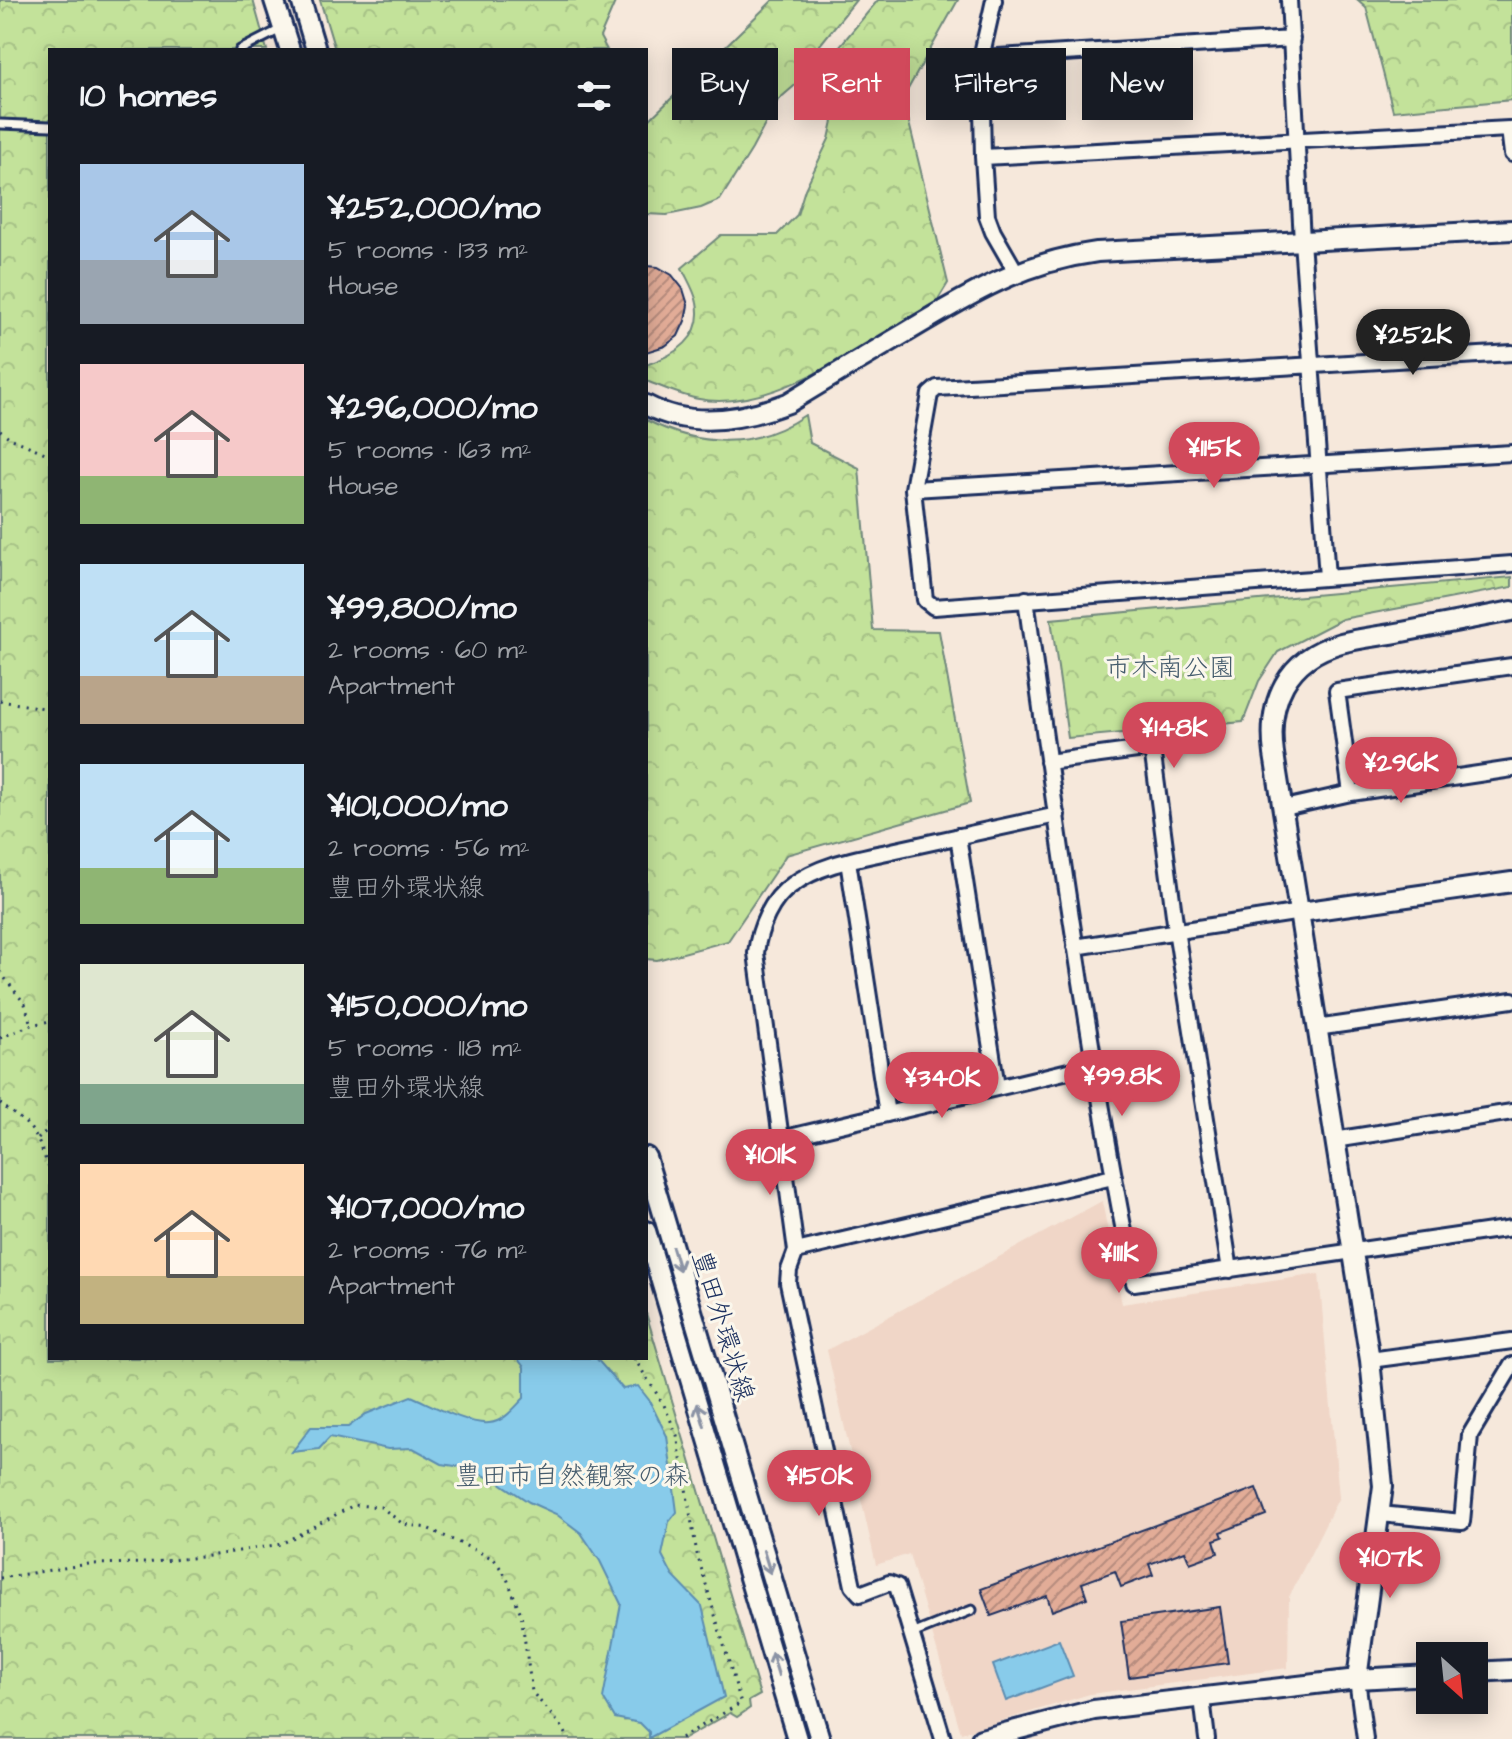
<!DOCTYPE html>
<meta charset="utf-8">
<style>
body{margin:0;font-family:"Architects Daughter","Klee One",sans-serif;background:#20242c;color:#f1f3f6;height:100vh;display:flex;flex-direction:column;font-size:30px;white-space:nowrap}
*{box-sizing:border-box;margin:0}
p{font-size:26px;color:#9ea1a6}
.icon{flex:none;width:44px;height:44px;fill:none;stroke:currentColor;stroke-width:2;stroke-linecap:round;stroke-linejoin:round}
.map{position:relative;flex:1;overflow:hidden}
.drawer{position:absolute;left:48px;top:48px;width:600px;height:1312px;display:flex;flex-direction:column;background:#171b24;border-radius:0px;box-shadow:0 4px 20px #0003}
.drawer>*{flex:none}
.top-card{position:absolute;left:672px;top:48px;width:720px;height:72px;display:flex;gap:16px}
.needle{width:52px;rotate:153deg}
.controls{position:absolute;left:1416px;top:1642px;display:grid;gap:16px}
.controls a{display:grid;place-items:center;width:72px;height:72px;border-radius:0px;background:#171b24;box-shadow:0 4px 20px #0003;font-size:40px}
.price{position:absolute;translate:-50% -68px;padding:0 18px;border-radius:28px;background:#d1495b;color:#fff;font-size:26px;line-height:52px;filter:drop-shadow(0 2px 4px #0008)}
.price::after{content:'';position:absolute;left:50%;top:48px;width:24px;height:18px;margin-left:-12px;background:inherit;clip-path:polygon(0 0,100% 0,50% 100%)}
.price.current{background:#222;color:#fff}
ul{padding:0;list-style:none}
li{display:flex;align-items:center;gap:24px;height:200px;padding:0 32px}
li span{display:grid;place-items:center;flex:none;width:224px;height:160px;border-radius:0px;color:#555}
li>.icon{margin-inline-start:auto}
span .icon{width:96px;height:96px;fill:#fffc;stroke-width:1}
li b{font-size:34px}
h2{display:flex;justify-content:space-between;align-items:center;height:96px;padding:0 32px;font-size:34px}
.tag{padding:0 28px;border-radius:0px;background:#171b24;box-shadow:0 4px 20px #0003;font-size:28px;line-height:72px}
.tag.current{background:#d1495b;color:#fff}
.map>svg:first-child{display:block}
.built{fill:#f0d6c7}
.forest{fill:url(#forest-crowns);stroke:#6f887c;stroke-width:2}
.water{fill:#88cbea;stroke:#5c8db2;stroke-width:2}
.building{fill:url(#building-hatch);stroke:#1b2f5e;stroke-width:2}
.lines{fill:none;stroke-linecap:round;stroke-linejoin:round}
.service-casing{stroke:#1b2f5e;stroke-width:13}
.minor-casing{stroke:#1b2f5e;stroke-width:20}
.tertiary-casing{stroke:#1b2f5e;stroke-width:24}
.path{stroke:#1b2f5e;stroke-width:3;stroke-dasharray:2 6;stroke-linecap:butt}
.service{stroke:#fbf7ec;stroke-width:7}
.minor{stroke:#fbf7ec;stroke-width:14}
.tertiary{stroke:#fbf7ec;stroke-width:18}
.oneway{stroke:#8b93a5}
.labels{text-anchor:middle;dominant-baseline:central;stroke-width:6;stroke-linejoin:round;paint-order:stroke}
.park-label{font-size:26px;fill:#455c6d;stroke:#fbf7ec}
.street-label{font-size:26px;fill:#1b2f5e;stroke:#fbf7ec}
</style>
<div class="map">
<svg width="1512" height="1739" viewBox="0 0 1512 1739">
<defs>
<pattern id="forest-crowns" width="20" height="18" patternUnits="userSpaceOnUse" patternTransform="scale(2)"><rect width="20" height="18" fill="#c3e29a"/><path d="M2 6a3 3 0 1 1 6 0M12 15a3 3 0 1 1 6 0" fill="none" stroke="#a7c287"/></pattern>
<pattern id="building-hatch" width="6" height="6" patternUnits="userSpaceOnUse" patternTransform="scale(2)"><rect width="6" height="6" fill="#e2ac97"/><path d="M-1 1l2-2M0 6l6-6M5 7l2-2" fill="none" stroke="#b68c7e"/></pattern>
</defs>
<rect width="100%" height="100%" fill="#f6e8db"/>
<filter id="ink" filterUnits="userSpaceOnUse"><feTurbulence type="fractalNoise" baseFrequency=".0125" numOctaves="2"/><feDisplacementMap in="SourceGraphic" scale="16" xChannelSelector="R" yChannelSelector="G"/><feConvolveMatrix kernelMatrix="1 2 1 2 8 2 1 2 1" color-interpolation-filters="sRGB"/></filter>
<g filter="url(#ink)">
<path class="built" d="M1102,1201L1122,1304L1319,1274L1339,1497L1289,1597L1288,1668L1090,1694L961,1733L909,1554L876,1565L827,1350Z"/>
<path class="forest" d="M0,0H253L267,50H50V1358H646V1313L760,1695L749,1701L750,1708L737,1717L730,1713L684,1739H0Z
M320,0H616L600,37L607,50H335Z
M773,0H856L815,51L807,75L778,100L752,149L720,200L701,208L667,215L646,214V119L648,121Z
M878,0H958L903,98L948,283L937,301C875,338 774,414 699,399C681,396 663,387 646,381V365C675,355 704,338 697,303C695,291 687,279 682,268L721,235H777L797,215L805,189L829,139L837,103L822,83L839,47Z
M1358,0H1512V100L1393,111L1366,7Z
M805,415L810,443L859,468L873,630L939,631L970,803L786,855L728,941L657,960L646,959V420C700,447 754,450 805,415Z
M1512,577V587L1342,619L1278,652L1259,681L1243,722L1068,738L1051,619Z"/>
<path class="water" d="M517,1358H596L623,1389L638,1386L649,1400L667,1436L677,1512L669,1522L662,1555L673,1576L702,1606L724,1697L649,1738V1732L640,1723L615,1718L603,1698L621,1604L600,1561L581,1533L556,1514L529,1502L500,1483L468,1468L442,1464L413,1448L388,1449L330,1437L319,1449L292,1452L311,1427H348L366,1414L411,1396C430,1404 468,1425 489,1423C504,1422 514,1408 524,1398V1367Z
M1059,1640L1073,1676L1006,1701L993,1665Z"/>
<path class="building" d="M646,266L658,267L672,275L683,289L688,305L685,321L678,336L665,346L646,352Z
M1256,1488L1266,1515L1221,1532L1223,1537L1214,1540L1218,1553L1190,1563L1185,1551L1149,1564L1153,1575L1121,1587L1115,1571L1082,1583L1087,1598L1052,1611L1047,1596L991,1616L981,1589Z
M1220,1607L1228,1663L1129,1677L1121,1621Z"/>
<g class="lines">
<defs>
<path id="service" d="M240,50L281,29
M0,124L50,126
M912,1634L972,1610"/>
<path id="minor" d="M994,0L981,58L983,157L987,216L993,232L1016,272
M1289,0L1302,241L1327,577
M981,58L1292,39
M983,157L1509,129L1512,154
M1512,353L937,388L930,394L913,489L925,600L934,607L1512,564
M913,489L1512,453
M1026,599C1057,828 1089,1056 1134,1283L1512,1228
M1048,762L1152,748L1176,930L1230,1270
M1351,793L1337,691L1512,666
M1284,808L1351,793L1512,769
M958,836L997,1087
M848,861L887,1114
M1075,947L1301,912
M1316,1028L1512,1000
M781,1139L1094,1065
M1334,1140L1512,1112
M796,1251L1113,1177
M1370,1360L1512,1341
M1380,1514L1462,1522L1470,1435L1512,1365
M1357,1679L1365,1739
M1202,1698L1207,1739
M943,1739L897,1586L889,1583L860,1594L853,1586L788,1283L789,1270L796,1251L756,953C759,928 771,899 792,885C822,863 861,858 896,850C949,838 1003,827 1057,815"/>
<path id="tertiary" d="M274,0L290,50
M301,0L316,50
M646,405C691,429 743,420 788,403C827,379 866,356 905,333C968,295 1022,262 1097,252L1512,230
M1301,912L1512,882
M646,1157L820,1739
M646,1231L797,1739
M1474,1672L1512,1670
M1357,1679L1383,1486L1370,1360L1274,754C1267,702 1286,658 1341,643C1360,638 1382,636 1402,632C1439,625 1475,618 1512,611
M981,1739L1094,1710L1357,1679L1430,1675"/>
</defs>
<use href="#service" class="service-casing"/>
<use href="#minor" class="minor-casing"/>
<use href="#tertiary" class="tertiary-casing"/>
<path class="path" d="M0,430L10,438L50,455
M0,701L50,709
M0,972L25,1004L31,1025
M0,1038L31,1025L50,1021
M0,1103C9,1112 22,1118 30,1128C40,1140 43,1156 50,1169
M38,1139L50,1127
M634,1358L664,1405L677,1435L697,1554L741,1703L679,1739
M0,1578L89,1564L145,1563L209,1556L281,1544L354,1505L381,1507L403,1524L427,1528L494,1559L506,1576L521,1614L532,1692L562,1727L569,1739"/>
<use href="#service" class="service"/>
<use href="#minor" class="minor"/>
<use href="#tertiary" class="tertiary"/>
</g>
<defs><path id="oneway-shaft" d="M-6 0H5M1.5-3L5.5 0L1.5 3" fill="none" stroke-width="1.6" stroke-linecap="round" stroke-linejoin="round" transform="scale(2)"/></defs>
<g class="oneway">
<use href="#oneway-shaft" transform="translate(676 1259) rotate(73)"/>
<use href="#oneway-shaft" transform="translate(701 1415) rotate(-107)"/>
<use href="#oneway-shaft" transform="translate(767 1562) rotate(73)"/>
<use href="#oneway-shaft" transform="translate(775 1664) rotate(-107)"/>
</g>
</g>
<g class="labels">
<g class="park-label">
<text x="1170" y="668">市木南公園</text>
<text x="572" y="1476">豊田市自然観察の森</text>
</g>
<g class="street-label">
<text transform="translate(723 1326) rotate(73)">豊田外環状線</text>
</g>
</g>
</svg>
<div class="controls">
<a><svg class="needle" viewBox="-14 -14 28 28"><path d="M0-13l5 13h-10z" fill="#e53935"/><path d="M0 13l5-13h-10z" fill="#9ea1a6"/></svg></a>
</div>
<b class="price current" style="left:1413px;top:377px">¥252K</b>
<b class="price" style="left:1214px;top:490px">¥115K</b>
<b class="price" style="left:1174px;top:770px">¥148K</b>
<b class="price" style="left:1401px;top:805px">¥296K</b>
<b class="price" style="left:1122px;top:1118px">¥99.8K</b>
<b class="price" style="left:942px;top:1120px">¥340K</b>
<b class="price" style="left:770px;top:1197px">¥101K</b>
<b class="price" style="left:1119px;top:1295px">¥111K</b>
<b class="price" style="left:819px;top:1518px">¥150K</b>
<b class="price" style="left:1390px;top:1600px">¥107K</b>
<div class="top-card">
<a class="tag">Buy</a>
<a class="tag current">Rent</a>
<a class="tag">Filters</a>
<a class="tag">New</a>
</div>
<section class="drawer">
<h2>10 homes<svg class="icon" aria-label="filters" viewBox="0 0 24 24"><path d="M4 7h16M4 17h16"/><circle cx="9" cy="7" r="2"/><circle cx="15" cy="17" r="2"/></svg></h2>
<ul>
<li><span style="background:linear-gradient(#a9c7e8 60%,#9aa5b1 0)"><svg class="icon" aria-label="home" viewBox="0 0 24 24"><path d="M3 11l9-7 9 7M6 9v11h12V9"/></svg></span><div><b>¥252,000/mo</b><p>5 rooms · 133 m²</p><p>House</p></div></li>
<li><span style="background:linear-gradient(#f6c9c9 70%,#8fb573 0)"><svg class="icon" aria-label="home" viewBox="0 0 24 24"><path d="M3 11l9-7 9 7M6 9v11h12V9"/></svg></span><div><b>¥296,000/mo</b><p>5 rooms · 163 m²</p><p>House</p></div></li>
<li><span style="background:linear-gradient(#bfe0f5 70%,#b9a48a 0)"><svg class="icon" aria-label="home" viewBox="0 0 24 24"><path d="M3 11l9-7 9 7M6 9v11h12V9"/></svg></span><div><b>¥99,800/mo</b><p>2 rooms · 60 m²</p><p>Apartment</p></div></li>
<li><span style="background:linear-gradient(#bfe0f5 65%,#8fb573 0)"><svg class="icon" aria-label="home" viewBox="0 0 24 24"><path d="M3 11l9-7 9 7M6 9v11h12V9"/></svg></span><div><b>¥101,000/mo</b><p>2 rooms · 56 m²</p><p>豊田外環状線</p></div></li>
<li><span style="background:linear-gradient(#dfe7d0 75%,#7fa58c 0)"><svg class="icon" aria-label="home" viewBox="0 0 24 24"><path d="M3 11l9-7 9 7M6 9v11h12V9"/></svg></span><div><b>¥150,000/mo</b><p>5 rooms · 118 m²</p><p>豊田外環状線</p></div></li>
<li><span style="background:linear-gradient(#ffd9b3 70%,#c2b280 0)"><svg class="icon" aria-label="home" viewBox="0 0 24 24"><path d="M3 11l9-7 9 7M6 9v11h12V9"/></svg></span><div><b>¥107,000/mo</b><p>2 rooms · 76 m²</p><p>Apartment</p></div></li>
</ul>
</section>
</div>
